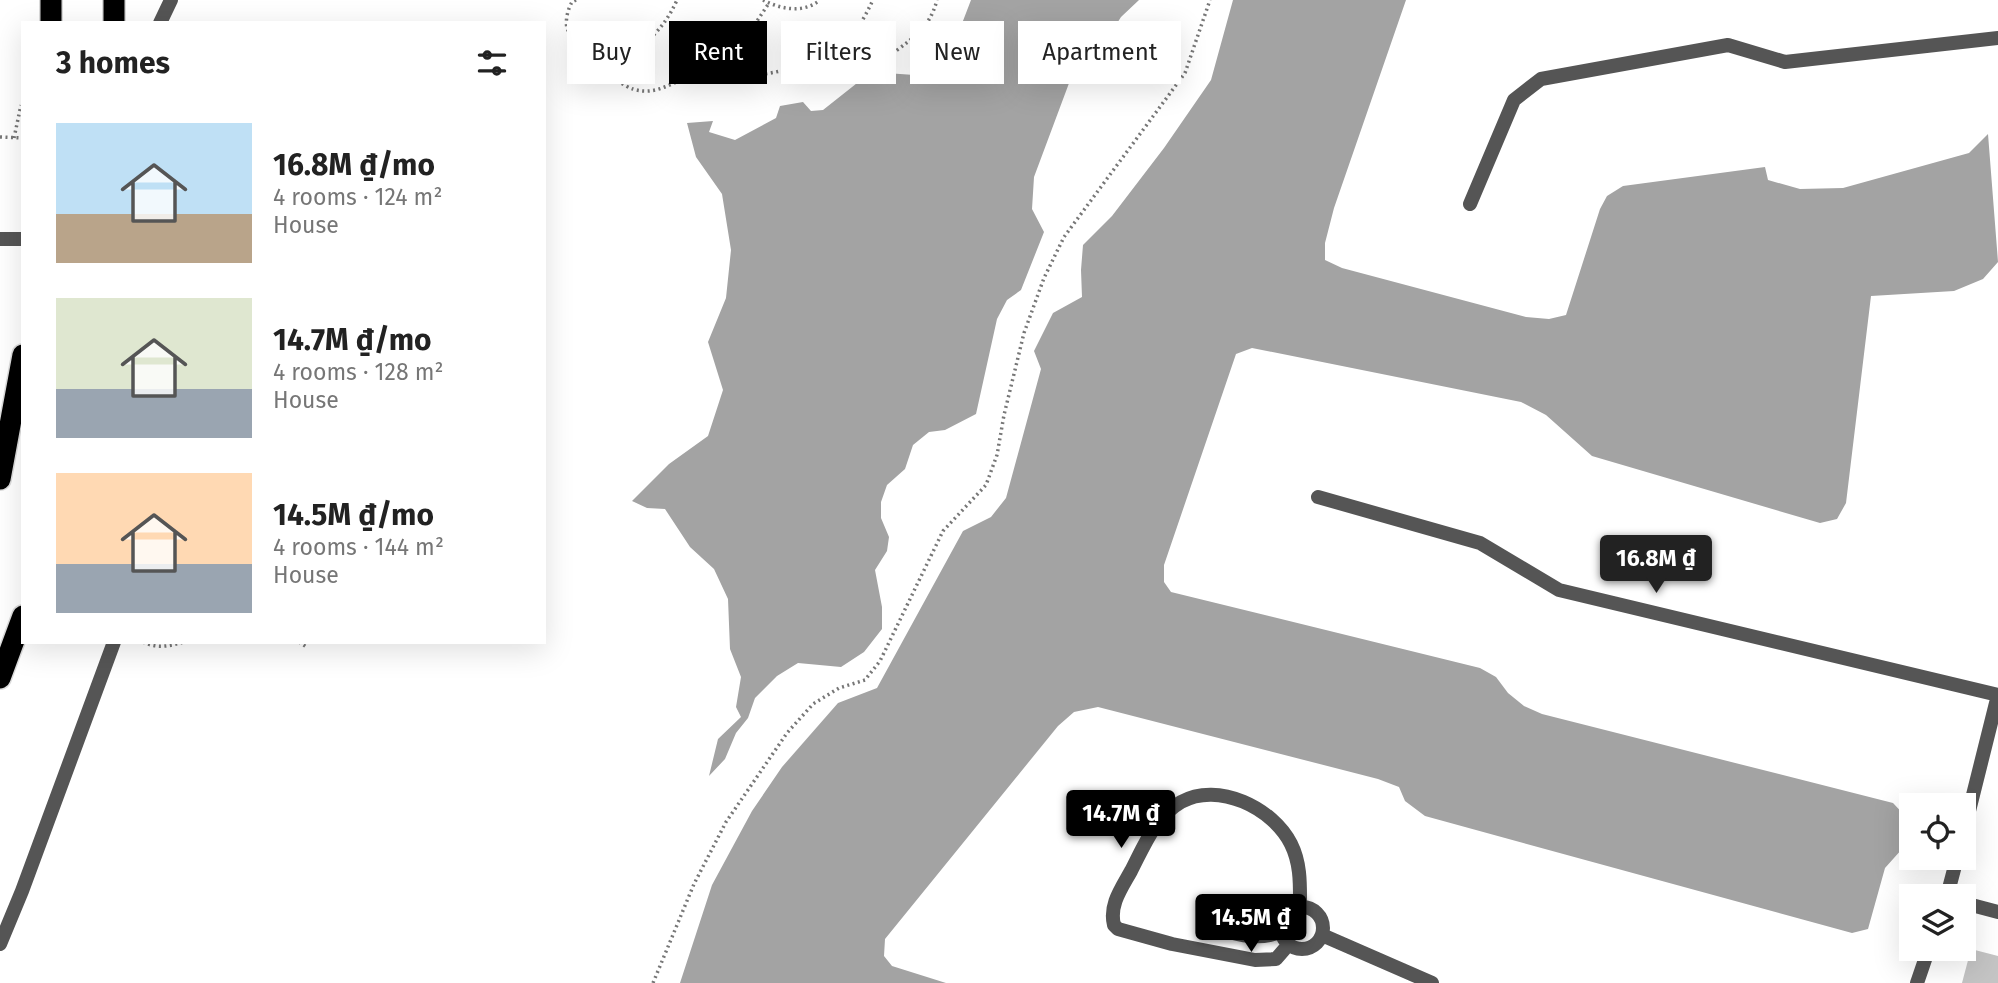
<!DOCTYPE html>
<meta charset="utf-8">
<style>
body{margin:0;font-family:"Fira Sans",sans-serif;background:#f6f6f6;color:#222;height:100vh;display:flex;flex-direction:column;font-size:26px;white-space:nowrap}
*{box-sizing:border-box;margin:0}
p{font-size:23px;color:#767676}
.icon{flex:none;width:38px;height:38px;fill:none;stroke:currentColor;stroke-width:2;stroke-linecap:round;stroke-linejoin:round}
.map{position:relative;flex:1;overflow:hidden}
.details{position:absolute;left:21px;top:21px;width:525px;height:623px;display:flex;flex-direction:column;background:#fff;border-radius:0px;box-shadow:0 7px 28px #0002}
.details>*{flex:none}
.top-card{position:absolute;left:567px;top:21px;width:665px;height:63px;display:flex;gap:14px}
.controls{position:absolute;left:1899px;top:793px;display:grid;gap:14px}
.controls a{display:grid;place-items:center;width:77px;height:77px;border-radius:0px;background:#fff;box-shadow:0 7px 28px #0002;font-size:35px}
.price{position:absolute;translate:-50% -60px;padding:0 16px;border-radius:7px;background:#000;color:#fff;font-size:23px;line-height:46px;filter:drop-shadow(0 2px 4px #0008)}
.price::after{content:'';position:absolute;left:50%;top:42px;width:21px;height:16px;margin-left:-10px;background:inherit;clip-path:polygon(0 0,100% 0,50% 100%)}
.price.selected{background:#222;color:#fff}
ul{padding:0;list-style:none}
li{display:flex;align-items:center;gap:21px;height:175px;padding:0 35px}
li span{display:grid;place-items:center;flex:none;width:196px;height:140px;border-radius:0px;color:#555}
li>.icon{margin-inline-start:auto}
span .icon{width:84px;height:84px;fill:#fffc;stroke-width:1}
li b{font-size:30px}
h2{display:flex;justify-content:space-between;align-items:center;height:84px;padding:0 35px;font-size:30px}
.chip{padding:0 24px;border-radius:0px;background:#fff;box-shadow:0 7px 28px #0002;font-size:24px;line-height:63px}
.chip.selected{background:#000;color:#fff}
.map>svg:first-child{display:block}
.water{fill:#a3a3a3}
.building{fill:#c4c4c4}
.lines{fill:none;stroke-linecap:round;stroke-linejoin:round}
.highway-casing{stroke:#dbdbdb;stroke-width:24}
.path{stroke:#777;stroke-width:3.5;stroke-dasharray:2 3.5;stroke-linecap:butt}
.street{stroke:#555;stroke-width:14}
.highway{stroke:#000;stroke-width:21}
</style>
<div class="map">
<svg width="1998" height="983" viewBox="0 0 1998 983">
<rect width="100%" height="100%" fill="#fff"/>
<path class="water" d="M971,0H1139L1121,17L1102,47L1084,43L1034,177L1032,209L1044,232L1021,290L1007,300L997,319L976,414L945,430L929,432L913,445L905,469L887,485L881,502V518L889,537L887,551L875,570L882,607V629L864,652L841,667L798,663L777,676L755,698L748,718L736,733L725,759L709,776L718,739L741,717L736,707L741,677L730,649L728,599L714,569L690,547L665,509L647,508L632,501L669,464L708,436L723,390L708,342L726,298L731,250L722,194L696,157L687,123L713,121L709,132L735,140L776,118L780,106L803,102L811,111L823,110L871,72L929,76L944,62L953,47Z
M1233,0H1406L1334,208L1325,243V260L1342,268L1526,317L1549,319L1566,315L1600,209L1607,196L1623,186L1765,167L1768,180L1800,189L1843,188L1969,153L1988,134L1998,262L1983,279L1954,291L1871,296L1846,503L1837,519L1820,523L1592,456L1546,415L1521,402L1252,348L1236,354L1164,565V582L1171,592L1480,668L1496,677L1508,693L1524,706L1542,714L1893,803L1909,820L1911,839L1885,868L1868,929L1852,933L1425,816L1405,801L1399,787L1378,779L1098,707L1074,712L1058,726L885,939L884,956L892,966L946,983H680L712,885L752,811L782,767L838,703L877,688L963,531L991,517L1006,498L1041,369L1034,351L1053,313L1082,297L1081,270L1083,245L1112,216L1164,148L1211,80Z"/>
<path class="building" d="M1971,949L1998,956V983H1962Z"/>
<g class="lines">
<defs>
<path id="highway" d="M51,0V23
M114,0V23
M0,479L23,355
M0,678L23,616"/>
</defs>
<use href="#highway" class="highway-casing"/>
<path class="path" d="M576,0L572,2C568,9 565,20 567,28C573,45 616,84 633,89C660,98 679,75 704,74C715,73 726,77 736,77C776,75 821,64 850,36C860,27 867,12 873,0
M763,0C780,9 803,14 820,0
M851,36L876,50L896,51C917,35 930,26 937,0
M604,69C637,51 661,36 677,0
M704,74L712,58L755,24L769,3
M0,137L23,138
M14,138L21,105
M143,642C157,649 170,646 184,642
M299,642L308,648
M653,983L694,884L726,822L787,733L813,704L839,688L865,680L880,661L943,531L986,485L997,455L1004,415L1024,333L1044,278L1064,237L1185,73L1210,0"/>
<path class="street" d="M160,23L171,0
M1470,204L1514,100L1541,79L1728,45L1785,62L1998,38
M0,239H23
M1318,497L1480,543L1559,590L1998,695
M1964,831L1998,695
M1947,896L1957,858
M1964,903L1998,912
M1281 928a21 21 0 1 1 42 0a21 21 0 1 1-42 0Z
M1218,929C1239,935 1261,941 1282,931
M1322,935L1432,983
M0,944L22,891L114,642
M1289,944L1276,959L1255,960L1172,944L1118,929L1114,925C1109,905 1121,889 1131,871C1144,846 1155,817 1181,802C1218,781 1273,808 1291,844C1301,864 1300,885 1300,907
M1917,983L1929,948"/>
<use href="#highway" class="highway"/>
</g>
</svg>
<div class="controls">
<a><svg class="icon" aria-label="locate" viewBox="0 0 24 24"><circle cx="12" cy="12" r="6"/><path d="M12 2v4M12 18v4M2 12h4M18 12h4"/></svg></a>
<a><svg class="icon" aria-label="layers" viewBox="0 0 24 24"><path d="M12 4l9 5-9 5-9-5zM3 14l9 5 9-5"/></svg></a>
</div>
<b class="price selected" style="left:1656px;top:595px">16.8M ₫</b>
<b class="price" style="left:1121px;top:850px">14.7M ₫</b>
<b class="price" style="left:1251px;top:954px">14.5M ₫</b>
<div class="top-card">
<a class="chip">Buy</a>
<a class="chip selected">Rent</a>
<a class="chip">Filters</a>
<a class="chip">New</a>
<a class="chip">Apartment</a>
</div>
<section class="details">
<h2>3 homes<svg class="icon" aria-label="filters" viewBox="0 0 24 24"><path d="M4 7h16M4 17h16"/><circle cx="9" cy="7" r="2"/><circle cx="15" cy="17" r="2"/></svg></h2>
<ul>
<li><span style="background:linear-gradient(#bfe0f5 65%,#b9a48a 0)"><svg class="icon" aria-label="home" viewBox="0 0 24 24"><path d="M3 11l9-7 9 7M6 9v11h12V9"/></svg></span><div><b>16.8M ₫/mo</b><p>4 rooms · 124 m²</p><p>House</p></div></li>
<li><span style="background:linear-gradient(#dfe7d0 65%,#9aa5b1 0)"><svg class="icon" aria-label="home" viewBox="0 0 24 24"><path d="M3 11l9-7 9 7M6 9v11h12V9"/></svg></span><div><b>14.7M ₫/mo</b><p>4 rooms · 128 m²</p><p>House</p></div></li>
<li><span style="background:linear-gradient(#ffd9b3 65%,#9aa5b1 0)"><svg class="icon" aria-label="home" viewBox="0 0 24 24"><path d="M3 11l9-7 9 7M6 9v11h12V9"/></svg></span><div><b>14.5M ₫/mo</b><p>4 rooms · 144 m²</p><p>House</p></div></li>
</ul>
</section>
</div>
